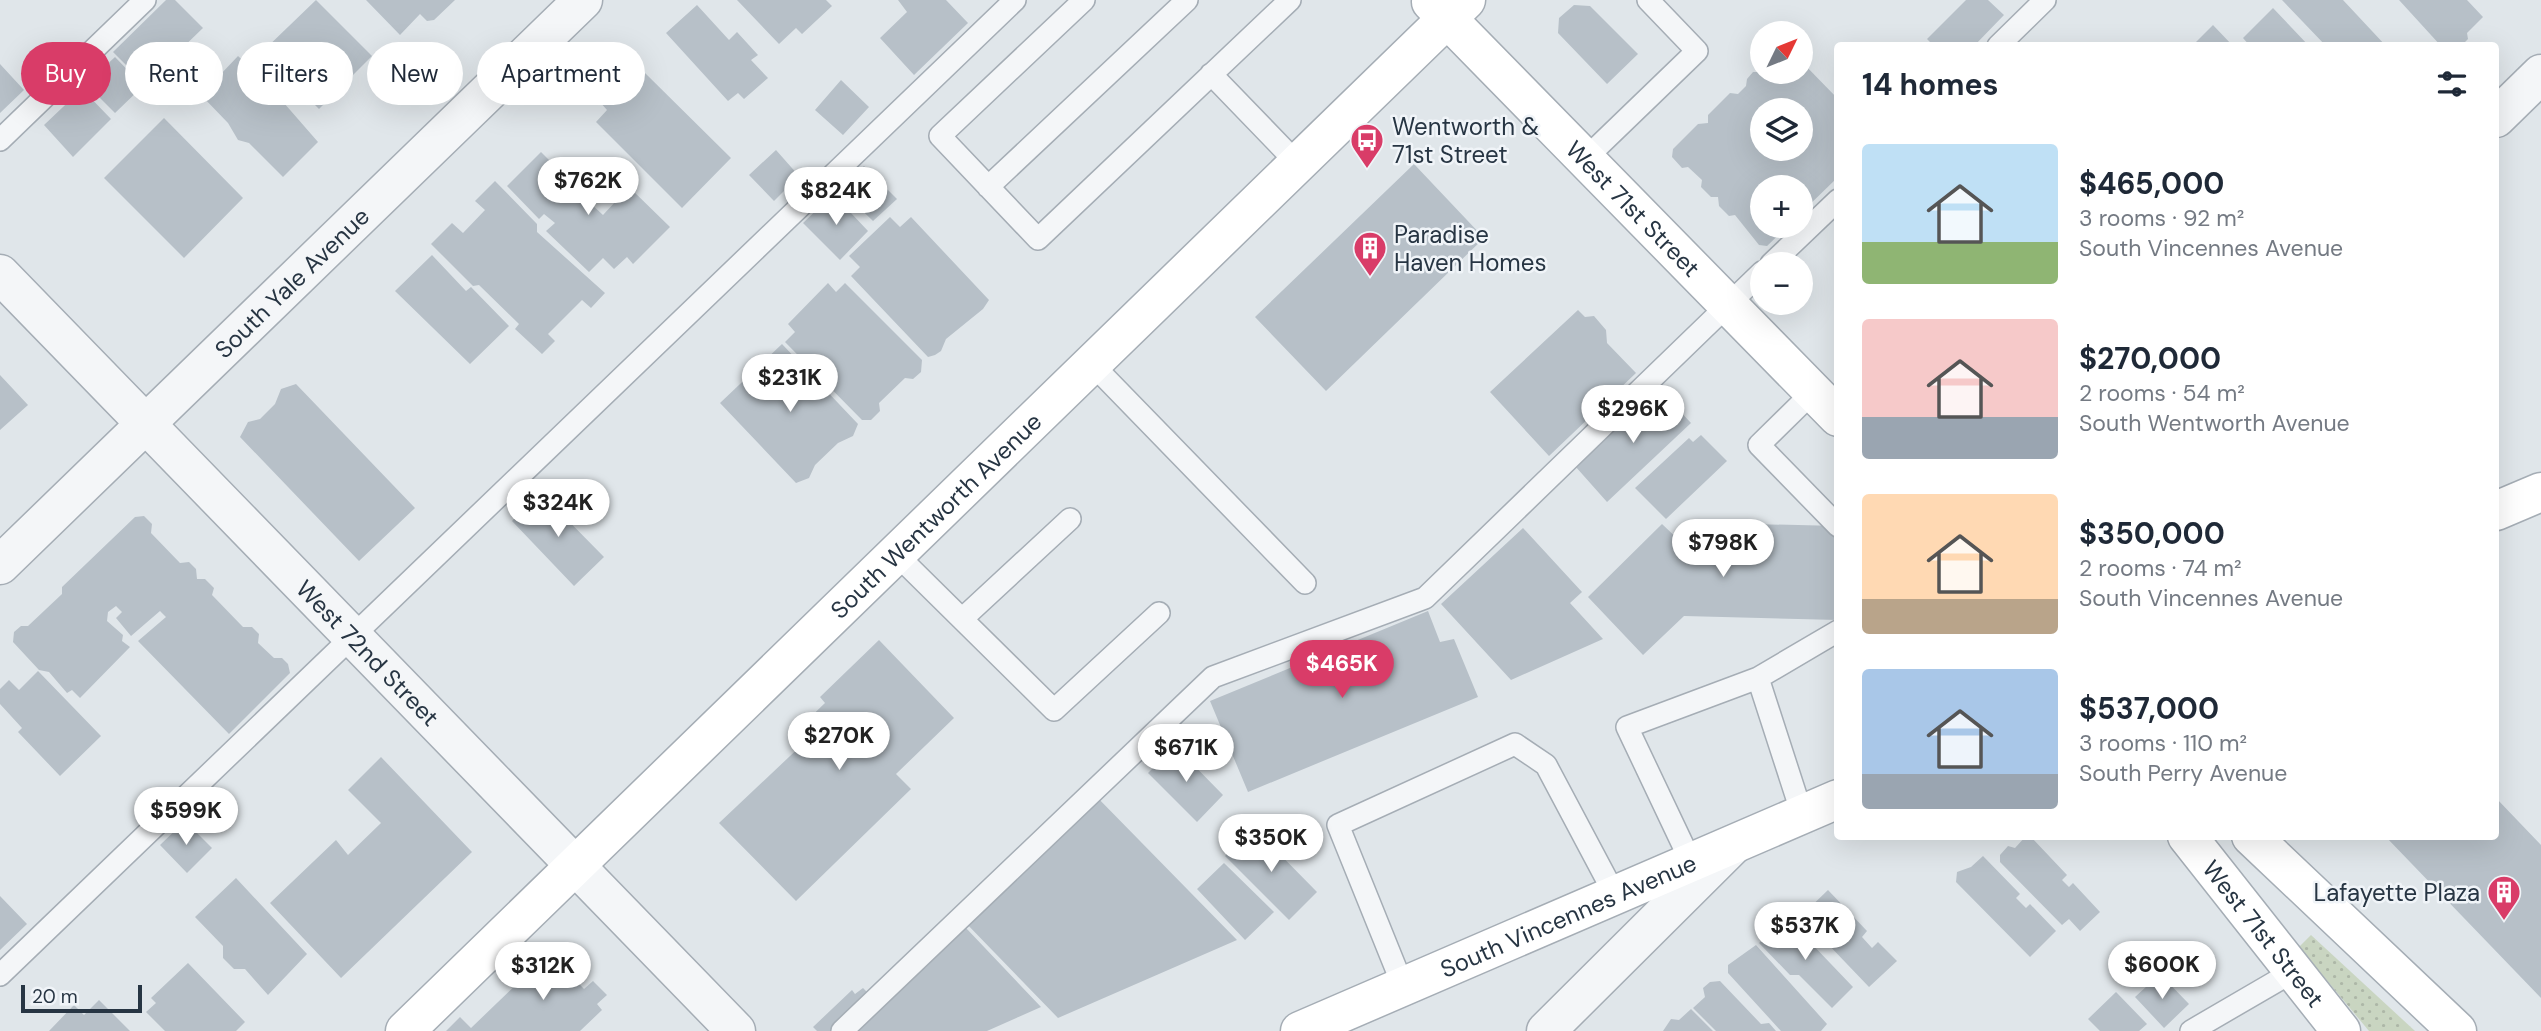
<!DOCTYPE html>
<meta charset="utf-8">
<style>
body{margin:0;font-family:"DM Sans",sans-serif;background:#f6f6f7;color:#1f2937;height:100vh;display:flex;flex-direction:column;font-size:26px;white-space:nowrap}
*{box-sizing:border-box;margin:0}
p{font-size:23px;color:#747a83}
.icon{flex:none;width:38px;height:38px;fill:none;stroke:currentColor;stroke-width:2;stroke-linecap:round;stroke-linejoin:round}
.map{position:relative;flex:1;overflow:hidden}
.side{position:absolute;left:1834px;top:42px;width:665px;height:798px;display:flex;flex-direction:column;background:#fff;border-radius:7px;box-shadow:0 7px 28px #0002}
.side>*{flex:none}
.top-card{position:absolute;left:21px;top:42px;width:665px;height:63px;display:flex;gap:14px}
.needle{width:46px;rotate:47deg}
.tools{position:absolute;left:1750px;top:21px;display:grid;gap:14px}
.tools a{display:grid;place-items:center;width:63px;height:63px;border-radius:50%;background:#fff;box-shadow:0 7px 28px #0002;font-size:35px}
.scale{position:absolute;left:21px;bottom:18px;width:121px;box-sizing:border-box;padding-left:7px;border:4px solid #273543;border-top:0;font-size:19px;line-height:24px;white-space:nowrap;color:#273543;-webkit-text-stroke:5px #f0f4f8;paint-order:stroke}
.price{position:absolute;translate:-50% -60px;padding:0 16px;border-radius:24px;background:#fff;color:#222;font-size:23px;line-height:46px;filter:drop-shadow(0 2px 4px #0008)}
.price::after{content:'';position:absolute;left:50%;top:42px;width:21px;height:16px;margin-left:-10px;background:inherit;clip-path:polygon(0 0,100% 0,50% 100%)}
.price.active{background:#d93c68;color:#fff}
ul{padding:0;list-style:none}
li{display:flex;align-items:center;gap:21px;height:175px;padding:0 28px}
li span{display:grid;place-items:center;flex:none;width:196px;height:140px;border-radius:7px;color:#555}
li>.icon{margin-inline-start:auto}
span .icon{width:84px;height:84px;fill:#fffc;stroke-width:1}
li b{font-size:30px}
h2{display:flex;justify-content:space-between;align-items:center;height:84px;padding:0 28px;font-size:30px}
.chip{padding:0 24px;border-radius:32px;background:#fff;box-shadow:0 7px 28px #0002;font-size:24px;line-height:63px}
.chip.active{background:#d93c68;color:#fff}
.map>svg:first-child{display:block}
.grass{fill:url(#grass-dots)}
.building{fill:#b7c0c8;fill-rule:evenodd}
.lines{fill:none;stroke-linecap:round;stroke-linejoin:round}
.lane-casing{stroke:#a5adb5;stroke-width:24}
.street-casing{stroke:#a5adb5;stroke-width:41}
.secondary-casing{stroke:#a5adb5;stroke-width:41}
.lane{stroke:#f4f6f8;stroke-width:21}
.street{stroke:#f4f6f8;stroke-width:38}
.secondary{stroke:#fff;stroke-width:38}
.labels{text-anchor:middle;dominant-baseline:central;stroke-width:5;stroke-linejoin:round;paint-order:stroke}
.poi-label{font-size:24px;fill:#273543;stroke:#f0f4f8;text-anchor:start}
.street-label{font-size:24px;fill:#273543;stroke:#f0f4f8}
</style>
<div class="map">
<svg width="2541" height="1031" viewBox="0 0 2541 1031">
<defs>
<pattern id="grass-dots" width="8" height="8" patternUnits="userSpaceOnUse" patternTransform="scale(1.75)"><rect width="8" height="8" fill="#c9d5c1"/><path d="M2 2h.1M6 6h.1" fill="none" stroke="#adb7a7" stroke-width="1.8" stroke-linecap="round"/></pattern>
</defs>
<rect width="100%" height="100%" fill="#e0e6ea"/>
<path class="grass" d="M2311,935L2415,1031H2369L2299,947Z"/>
<path class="building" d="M166,0H175L203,28L145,84L113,52Z
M316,0L372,56L319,109L262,52Z
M366,0H455L434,20L427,21L420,14L400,35Z
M737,0H826L832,6L802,34L796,28L779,44Z
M898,0H946L968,23L914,75L880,38L907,12Z
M1966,0H1988L2004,15L1974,46H1934L1927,39Z
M2282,0H2343L2386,46H2326Z
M2399,0H2467L2483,17L2467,33L2468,39L2461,46H2441Z
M697,5L729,40L737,32L758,55L751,60L768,78L744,99L738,93L728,101L666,33Z
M1574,5L1590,6L1638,54L1607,84L1558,33L1559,18Z
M2273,8L2309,46H2250L2243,38Z
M2213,25L2233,46H2192Z
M238,56L261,78L266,73L289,97L284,103L318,142L283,177L249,143L238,140L228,123L201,95Z
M115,57L143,86L115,113L86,84Z
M1801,61L1838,99V177L1801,213V187H1762V226H1788L1767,246L1759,245L1735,215L1729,216L1719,206L1718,197H1711L1701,187L1702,180L1688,167L1682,168L1672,157L1673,149L1698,124L1708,123V115L1730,93L1738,94L1746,86L1747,79L1753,72H1801ZM1762,110H1801V149H1762Z
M0,64L24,90L0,113Z
M631,72L639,80L645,73L731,158L682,208L596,122L607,110L599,101Z
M841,80L869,107L843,135L815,110Z
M82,89L111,119L73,157L44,125Z
M164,118L243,198L184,258L104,178Z
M776,150L799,176L774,201L749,175Z
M541,152L576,187L583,188L591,195L589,202L603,215L629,187L670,227L633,264L627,257L614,269L603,258L589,272L546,231L555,223L544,214L539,219L507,186Z
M1414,164L1484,238L1326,391L1255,317Z
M864,166L897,199L873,221L840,189Z
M495,181L537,224V232L605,293L591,308L582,300L548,334L555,341L542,354L515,329L519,324L479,285L473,286L431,244L452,223L463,233L485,210L475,201Z
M833,194L868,231L840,260L803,223Z
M890,217L900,227L911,217L989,300L983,309L946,339L941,351L935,355L928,357L851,276L860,267L849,256Z
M432,255L466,291L471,287L509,326L470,364L395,291Z
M828,283L836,292L845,283L922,360L921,372L913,379L905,378L879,403L880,411L871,420H862L785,342L795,332L788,324Z
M1578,310L1585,317L1594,316L1606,330L1607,343L1636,373L1549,456L1490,392Z
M782,344L858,424L853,436L838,443L815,465L809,478L796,483L720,403Z
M0,375L28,405L0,430Z
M296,384L415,508L359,561L240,437L248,422L260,419L275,404L281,389Z
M1659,389L1691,423L1607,502L1575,466Z
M1701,435L1727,461L1666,519L1635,488L1689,438L1693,442Z
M540,492L604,557L574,586L512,521Z
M144,516L152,524L151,533L180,563L189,562L196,569L197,579H205L214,588L212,595L243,627H252L259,634L258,643L274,658H282L288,664L290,673L229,734L138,641L166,617L160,611L131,636L116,618L122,612L116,606L108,612L107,621L123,635L122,641L130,647L80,698L72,690L67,693L49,672L39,670L13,642L14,632L21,626H28L62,594V587L135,517Z
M1709,523L1838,526V620L1684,616L1643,655L1588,597L1662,524L1682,543L1708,544Z
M1523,528L1582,592L1570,603L1603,639L1511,680L1441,604Z
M1428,611L1440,642L1454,639L1478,697L1248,792L1210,701Z
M879,640L954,718L896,774L911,789L796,901L719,823L807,740L797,730L825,703L820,697Z
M38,671L101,736L60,776L18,732L22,728L0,704V689L9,680L19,690Z
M1175,746L1223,795L1197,822L1148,773Z
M381,757L472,852L341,978L270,903L336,840L348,855L381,823L348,790Z
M1092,792L1237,940L1058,1018L962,919Z
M2496,798L2541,845V998L2385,836H2496Z
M185,821L212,848L187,873L160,845Z
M1253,827L1317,892L1289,920L1225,856Z
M2026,836H2030L2067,875L2062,880L2069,887L2073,883L2100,912L2080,931L2069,919L2062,925L2000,862V855L2008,846L2015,848Z
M1983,856L2020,894L2016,898L2026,908L2030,904L2056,931L2030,957L1956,882L1957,872L1971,867Z
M1224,863L1274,912L1245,940L1197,889Z
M236,878L307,954L268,995L245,969H234L223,958V946L195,917Z
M1828,890L1867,931L1862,937L1872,948L1878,942L1897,961L1869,987L1801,916Z
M0,896L27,924L0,950Z
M1786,917L1853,987L1832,1008L1799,975H1790L1759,943Z
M966,928L1041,1007L987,1031H817L813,1027L852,990L855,994L863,988L875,1000L918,960L925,968Z
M1756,945L1827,1024L1821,1031H1781L1728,973V965Z
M563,948L576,964L568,972L584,989L593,981L607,995L597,1004L602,1010L580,1031H446L460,1017L471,1028L548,954L553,958Z
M188,963L245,1022L236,1031H165L146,1012L156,1003L151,998Z
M2160,974L2189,1004L2164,1028L2135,997Z
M1720,981L1761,1024L1769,1023L1776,1031H1716L1693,1008L1705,997L1703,988L1710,982Z
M2116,992L2147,1024L2139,1031H2100L2088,1019Z
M99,1000L130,1031H49L74,1005L84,1015Z
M1691,1009L1713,1031H1663L1671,1019L1679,1020Z"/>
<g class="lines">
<defs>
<path id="lane" d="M1084,0L940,136L1038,239L1290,0
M1998,46L2045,0
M1211,74L1298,164
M0,140L145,0
M1585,159L1697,51L1648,0
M988,187L1187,0
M1771,264L1838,200
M1092,364L1305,583
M1813,392L1759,445L1838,526
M896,554L1054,710L1159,613
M962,619L1070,519
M1802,814L1758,678L1838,631
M1691,862L1627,727L1758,678
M0,975L1015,0
M1403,986L1338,825L1515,744L1546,765L1615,895
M842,1031L1213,677L1425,598L1762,272
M2191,1031L2294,971"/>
<g id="street">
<path d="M2496,118L2541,74"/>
<path id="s1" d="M0,274L736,1031"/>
<path id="s2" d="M0,565L583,0"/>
<path d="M1546,1031L1733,845"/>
</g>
<g id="secondary">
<path id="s3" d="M1431,2L1838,417"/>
<path d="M2496,511L2541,492"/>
<path id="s4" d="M2187,836L2341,1031"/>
<path d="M2251,836L2457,1031"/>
<path id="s5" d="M405,1031L1466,0"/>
<path id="s6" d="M1300,1031L1838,799"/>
</g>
</defs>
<use href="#lane" class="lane-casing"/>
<use href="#street" class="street-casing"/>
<use href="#secondary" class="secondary-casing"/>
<use href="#lane" class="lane"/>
<use href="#street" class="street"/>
<use href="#secondary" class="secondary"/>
</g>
<defs>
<symbol id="bus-pin" viewBox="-11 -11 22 30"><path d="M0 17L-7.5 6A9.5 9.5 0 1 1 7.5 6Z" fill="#d93c68" stroke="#f0f4f8"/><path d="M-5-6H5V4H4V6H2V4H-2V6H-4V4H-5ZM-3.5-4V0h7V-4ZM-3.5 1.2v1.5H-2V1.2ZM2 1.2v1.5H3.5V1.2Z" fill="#fff"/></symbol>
<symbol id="building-pin" viewBox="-11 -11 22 30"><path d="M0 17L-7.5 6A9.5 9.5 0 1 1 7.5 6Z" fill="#d93c68" stroke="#f0f4f8"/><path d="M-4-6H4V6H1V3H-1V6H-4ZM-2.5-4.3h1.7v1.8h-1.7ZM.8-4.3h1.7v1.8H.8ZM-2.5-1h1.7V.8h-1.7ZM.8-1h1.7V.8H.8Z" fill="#fff"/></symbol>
</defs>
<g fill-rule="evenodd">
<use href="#bus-pin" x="1348" y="121" width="38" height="52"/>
<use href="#building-pin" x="1351" y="229" width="38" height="52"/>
<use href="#building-pin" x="2485" y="873" width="38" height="52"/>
</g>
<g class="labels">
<g class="poi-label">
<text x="1392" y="126">Wentworth &amp;<tspan x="1392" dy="28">71st Street</tspan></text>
<text x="1394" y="234">Paradise<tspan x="1394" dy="28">Haven Homes</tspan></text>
<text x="2480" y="892" text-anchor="end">Lafayette Plaza</text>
</g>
<g class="street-label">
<text stroke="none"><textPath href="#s3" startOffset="289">West 71st Street</textPath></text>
<text stroke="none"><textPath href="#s2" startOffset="406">South Yale Avenue</textPath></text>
<text stroke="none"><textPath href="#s5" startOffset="740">South Wentworth Avenue</textPath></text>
<text stroke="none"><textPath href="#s1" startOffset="528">West 72nd Street</textPath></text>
<text stroke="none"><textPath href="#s6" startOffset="292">South Vincennes Avenue</textPath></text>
<text stroke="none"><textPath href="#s4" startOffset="124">West 71st Street</textPath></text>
</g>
</g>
</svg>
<div class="tools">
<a><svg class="needle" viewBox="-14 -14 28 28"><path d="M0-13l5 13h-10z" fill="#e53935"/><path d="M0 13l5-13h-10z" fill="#747a83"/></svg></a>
<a><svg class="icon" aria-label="layers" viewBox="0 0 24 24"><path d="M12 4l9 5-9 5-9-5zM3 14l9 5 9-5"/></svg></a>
<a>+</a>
<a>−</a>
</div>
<div class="scale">20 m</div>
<b class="price" style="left:588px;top:217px">$762K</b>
<b class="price" style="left:836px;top:227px">$824K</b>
<b class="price" style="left:790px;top:414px">$231K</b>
<b class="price" style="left:1633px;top:445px">$296K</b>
<b class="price" style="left:558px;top:539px">$324K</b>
<b class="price" style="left:1723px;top:579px">$798K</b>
<b class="price active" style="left:1342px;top:700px">$465K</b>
<b class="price" style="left:839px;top:772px">$270K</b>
<b class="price" style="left:1186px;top:784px">$671K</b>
<b class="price" style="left:186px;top:847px">$599K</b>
<b class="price" style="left:1271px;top:874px">$350K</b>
<b class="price" style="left:1805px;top:962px">$537K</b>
<b class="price" style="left:2162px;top:1001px">$600K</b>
<b class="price" style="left:543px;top:1002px">$312K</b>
<div class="top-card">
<a class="chip active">Buy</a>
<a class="chip">Rent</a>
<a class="chip">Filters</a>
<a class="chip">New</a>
<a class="chip">Apartment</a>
</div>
<section class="side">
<h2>14 homes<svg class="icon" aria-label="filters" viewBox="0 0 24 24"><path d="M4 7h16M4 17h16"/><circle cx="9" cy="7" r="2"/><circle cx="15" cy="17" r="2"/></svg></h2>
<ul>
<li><span style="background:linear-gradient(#bfe0f5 70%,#8fb573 0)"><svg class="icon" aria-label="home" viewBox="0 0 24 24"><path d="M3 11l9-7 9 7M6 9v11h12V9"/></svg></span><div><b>$465,000</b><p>3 rooms · 92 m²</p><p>South Vincennes Avenue</p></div></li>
<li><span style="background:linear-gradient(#f6c9c9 70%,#9aa5b1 0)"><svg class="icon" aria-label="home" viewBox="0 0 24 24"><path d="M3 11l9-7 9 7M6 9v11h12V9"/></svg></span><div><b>$270,000</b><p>2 rooms · 54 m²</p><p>South Wentworth Avenue</p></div></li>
<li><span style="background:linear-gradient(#ffd9b3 75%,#b9a48a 0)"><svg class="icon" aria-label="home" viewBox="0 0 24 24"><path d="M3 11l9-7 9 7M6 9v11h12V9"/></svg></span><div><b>$350,000</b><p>2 rooms · 74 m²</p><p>South Vincennes Avenue</p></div></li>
<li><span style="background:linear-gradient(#a9c7e8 75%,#9aa5b1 0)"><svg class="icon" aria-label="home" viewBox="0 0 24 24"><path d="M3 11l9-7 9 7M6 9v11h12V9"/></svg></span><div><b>$537,000</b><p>3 rooms · 110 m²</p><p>South Perry Avenue</p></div></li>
</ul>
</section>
</div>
